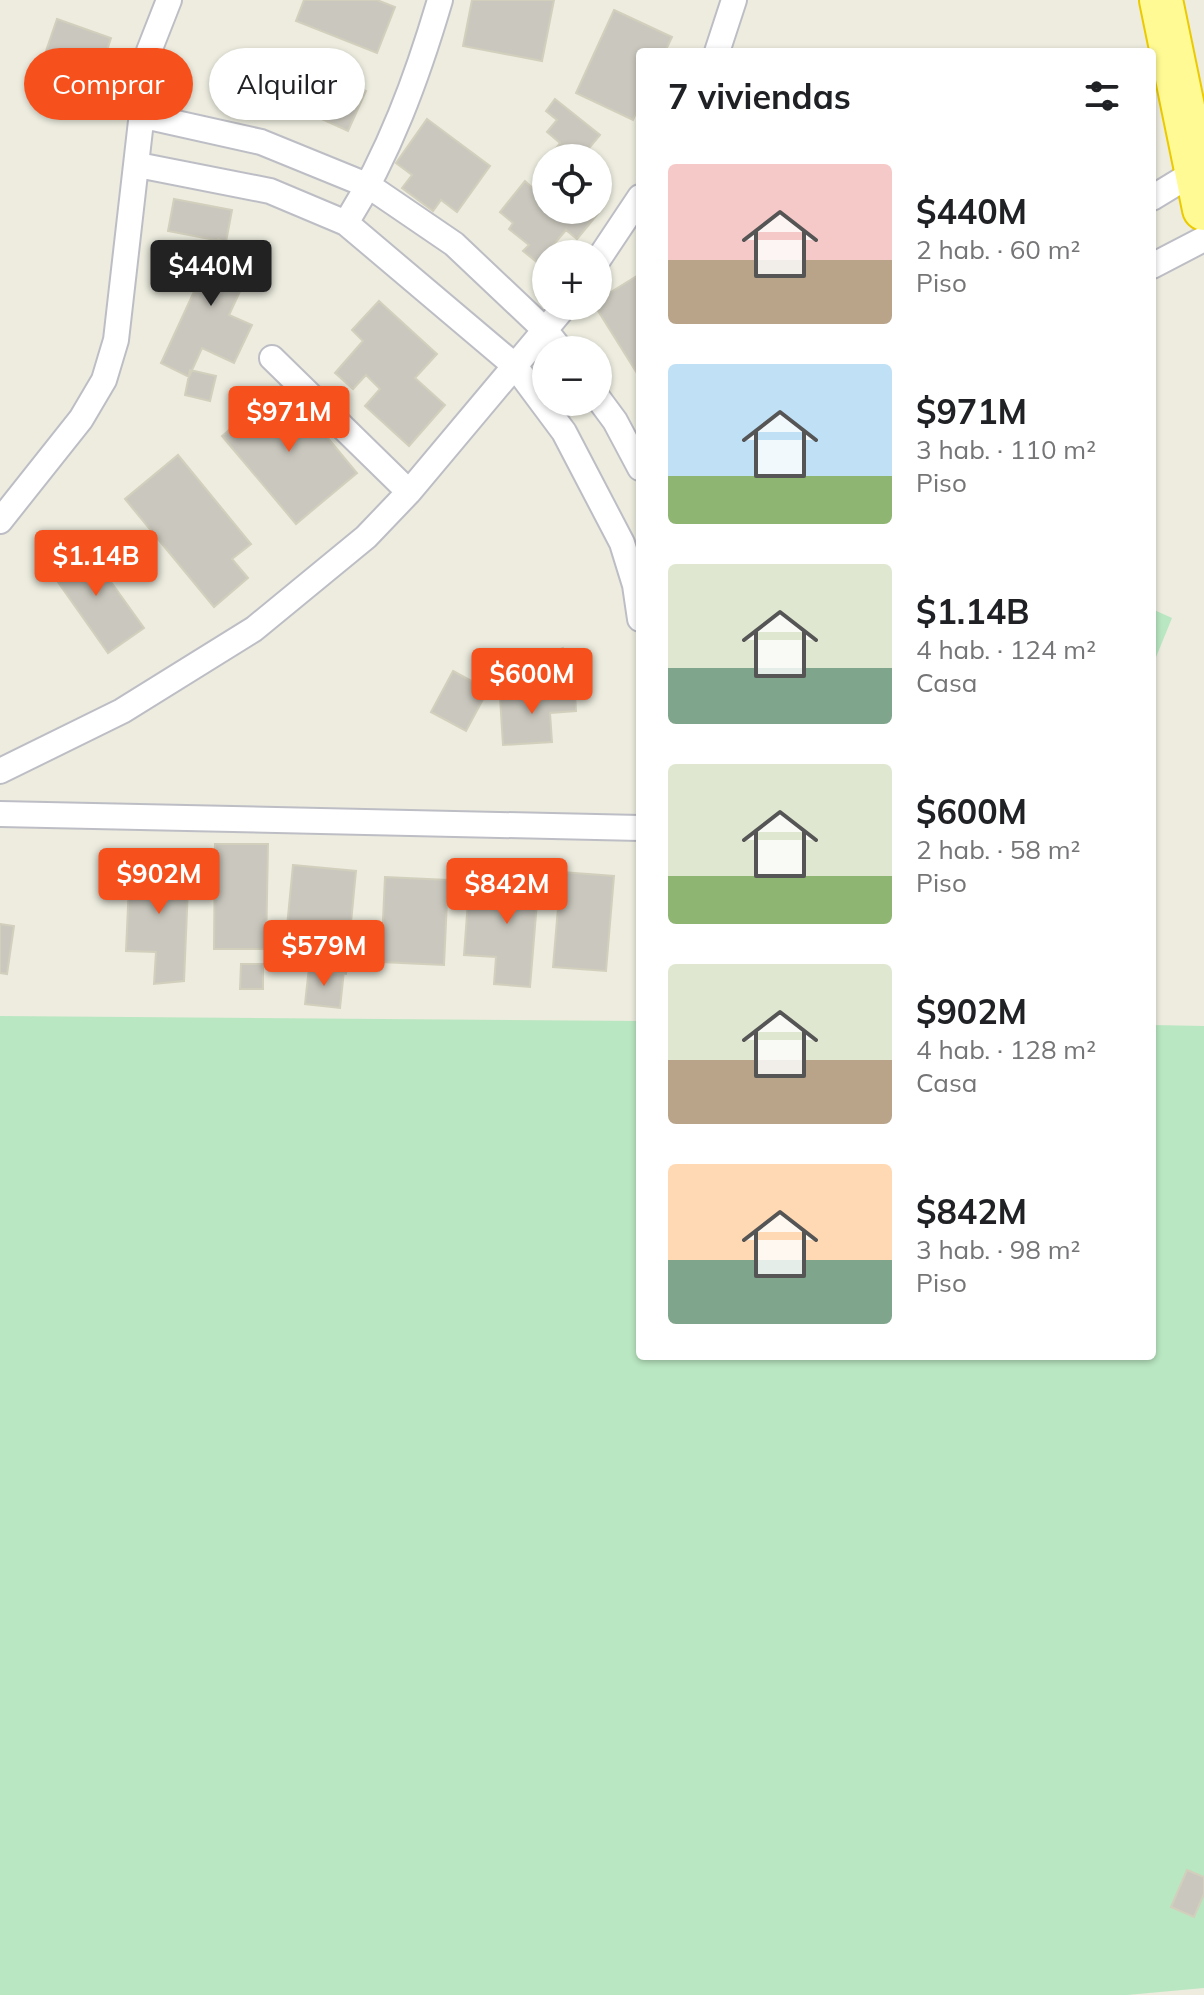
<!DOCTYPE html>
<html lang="es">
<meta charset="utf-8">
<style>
body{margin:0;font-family:Mulish,sans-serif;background:#f2f2f2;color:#202124;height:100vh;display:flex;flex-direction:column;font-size:30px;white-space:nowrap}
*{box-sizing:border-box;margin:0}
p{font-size:26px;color:#757577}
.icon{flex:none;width:44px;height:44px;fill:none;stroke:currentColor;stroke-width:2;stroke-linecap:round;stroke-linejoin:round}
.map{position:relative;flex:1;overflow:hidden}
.side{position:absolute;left:636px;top:48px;width:520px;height:1312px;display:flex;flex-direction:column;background:#fff;border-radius:8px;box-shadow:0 2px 6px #0004}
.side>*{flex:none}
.top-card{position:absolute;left:24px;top:48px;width:492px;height:72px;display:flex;gap:16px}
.tools{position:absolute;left:532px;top:144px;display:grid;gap:16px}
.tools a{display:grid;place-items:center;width:80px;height:80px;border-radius:50%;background:#fff;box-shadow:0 2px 6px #0004;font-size:40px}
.price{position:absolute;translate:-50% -68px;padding:0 18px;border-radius:8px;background:#f6511d;color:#fff;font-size:26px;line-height:52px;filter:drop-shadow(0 2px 4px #0008)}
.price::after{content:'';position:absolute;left:50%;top:48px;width:24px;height:18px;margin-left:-12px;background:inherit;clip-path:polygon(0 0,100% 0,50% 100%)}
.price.active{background:#222;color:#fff}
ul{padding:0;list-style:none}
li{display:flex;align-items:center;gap:24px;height:200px;padding:0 32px}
li span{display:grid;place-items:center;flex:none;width:224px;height:160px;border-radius:8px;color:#555}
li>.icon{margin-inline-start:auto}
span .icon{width:96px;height:96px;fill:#fffc;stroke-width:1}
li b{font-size:34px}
h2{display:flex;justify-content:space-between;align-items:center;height:96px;padding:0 32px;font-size:34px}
.tag{padding:0 28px;border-radius:36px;background:#fff;box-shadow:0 2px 6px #0004;font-size:28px;line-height:72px}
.tag.active{background:#f6511d;color:#fff}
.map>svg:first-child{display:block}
.green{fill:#b9e7c1}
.building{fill:#cac8be;stroke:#d2cfbd;stroke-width:2}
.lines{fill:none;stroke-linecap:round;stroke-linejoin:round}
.minor-casing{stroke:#bdbec5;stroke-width:28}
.trunk-casing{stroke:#ecca00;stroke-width:46}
.minor{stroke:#fff;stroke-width:24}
.trunk{stroke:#fffa93;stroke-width:42}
</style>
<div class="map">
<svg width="1204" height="1995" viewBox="0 0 1204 1995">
<rect width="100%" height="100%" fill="#edecdf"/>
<path class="green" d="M1152,609L1172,618L1152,667Z
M0,1016L640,1021V1356H1152V1025L1204,1026V1988L1127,1995H0Z"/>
<path class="building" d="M304,0H377L395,7L377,53L296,21Z
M472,0H554L542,61L463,46Z
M614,10L672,37L665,52H640V105L633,120L576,93Z
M57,19L111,38L88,108L33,89Z
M293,59L366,91L348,131L275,98Z
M555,99L600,135L585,153L591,158H548L560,143L547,132L557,120L546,111Z
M427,119L490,166L457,212L441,200L433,211L402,188L412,175L396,163Z
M525,181L537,192L546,181V210H598V199L605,205L577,239L566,230L538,263L523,251L529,245L509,229L513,223L500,212Z
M174,199L232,210L226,242L168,231Z
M218,239L256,257L229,315L252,325L234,363L202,348L189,377L161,363L198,283L181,275L192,250L209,258Z
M640,274V378L595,306H598V300Z
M379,301L437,354L415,378L445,405L409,446L365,406L380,389L366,375L353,389L335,373L363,341L352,330Z
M190,370L216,376L210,401L185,395Z
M283,384L357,473L296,524L222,436Z
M178,455L251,544L232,559L248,578L214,607L125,499Z
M83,543L144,628L108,653L48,568Z
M563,648L576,681L544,694L532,660Z
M453,671L488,690L466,731L431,712Z
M575,692L576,711L550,713L552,742L503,745L500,697Z
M215,844H268L266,949H214Z
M130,862L189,864L184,981L154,984L156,952L126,951Z
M504,863L540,866L530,987L494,984L496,957L464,955L468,901L501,903Z
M293,865L356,871L346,974L303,970L306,939L286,937Z
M561,872L614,876L606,971L553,967Z
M385,877L448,880L444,965L381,962Z
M0,924L14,926L7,974L0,973Z
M241,964H263V989H240Z
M309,967L344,971L340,1008L305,1004Z
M1187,1870L1204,1877V1894L1194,1917L1171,1907Z"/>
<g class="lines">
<defs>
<path id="minor" d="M717,52L734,0
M140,115L261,142L369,186L454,244L546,331L561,350
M138,165L270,191L346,223L514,365L564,432L622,543L635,585L640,619
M1152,198L1198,170
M346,223C389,154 417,78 440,0
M598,260L640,197
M1152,266L1204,239
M272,358L409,492
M598,398L615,421L640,468
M0,521L81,419L104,380L116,340L149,51L169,0
M0,771L122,711L254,629L366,537L409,492L565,306
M0,814L640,828"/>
<path id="trunk" d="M1161,0L1204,209"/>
</defs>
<use href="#minor" class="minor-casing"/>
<use href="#trunk" class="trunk-casing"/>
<use href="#minor" class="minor"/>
<use href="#trunk" class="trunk"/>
</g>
</svg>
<div class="tools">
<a><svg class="icon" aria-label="locate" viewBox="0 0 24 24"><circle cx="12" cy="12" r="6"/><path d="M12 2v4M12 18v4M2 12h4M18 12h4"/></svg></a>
<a>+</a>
<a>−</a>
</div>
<b class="price active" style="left:211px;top:308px">$440M</b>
<b class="price" style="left:289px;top:454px">$971M</b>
<b class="price" style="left:96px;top:598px">$1.14B</b>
<b class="price" style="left:532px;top:716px">$600M</b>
<b class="price" style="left:159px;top:916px">$902M</b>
<b class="price" style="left:507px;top:926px">$842M</b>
<b class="price" style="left:324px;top:988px">$579M</b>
<div class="top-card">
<a class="tag active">Comprar</a>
<a class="tag">Alquilar</a>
</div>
<section class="side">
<h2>7 viviendas<svg class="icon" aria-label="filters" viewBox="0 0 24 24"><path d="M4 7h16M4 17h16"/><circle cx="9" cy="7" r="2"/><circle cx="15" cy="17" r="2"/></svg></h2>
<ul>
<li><span style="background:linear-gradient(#f6c9c9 60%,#b9a48a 0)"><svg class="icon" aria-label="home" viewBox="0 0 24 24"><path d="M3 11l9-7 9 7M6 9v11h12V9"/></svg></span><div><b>$440M</b><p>2 hab. · 60 m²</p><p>Piso</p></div></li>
<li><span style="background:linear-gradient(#bfe0f5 70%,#8fb573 0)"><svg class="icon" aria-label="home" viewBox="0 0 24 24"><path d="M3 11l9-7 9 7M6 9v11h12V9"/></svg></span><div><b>$971M</b><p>3 hab. · 110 m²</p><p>Piso</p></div></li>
<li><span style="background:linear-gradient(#dfe7d0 65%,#7fa58c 0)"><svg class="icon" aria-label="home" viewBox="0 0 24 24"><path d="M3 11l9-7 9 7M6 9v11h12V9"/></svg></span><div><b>$1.14B</b><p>4 hab. · 124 m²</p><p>Casa</p></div></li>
<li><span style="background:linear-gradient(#dfe7d0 70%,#8fb573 0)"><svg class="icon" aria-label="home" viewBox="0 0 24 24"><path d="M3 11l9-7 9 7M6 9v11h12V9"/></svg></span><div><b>$600M</b><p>2 hab. · 58 m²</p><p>Piso</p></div></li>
<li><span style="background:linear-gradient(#dfe7d0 60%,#b9a48a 0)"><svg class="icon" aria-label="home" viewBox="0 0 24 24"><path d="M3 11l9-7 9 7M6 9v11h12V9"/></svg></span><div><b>$902M</b><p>4 hab. · 128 m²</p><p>Casa</p></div></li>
<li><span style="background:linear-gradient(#ffd9b3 60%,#7fa58c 0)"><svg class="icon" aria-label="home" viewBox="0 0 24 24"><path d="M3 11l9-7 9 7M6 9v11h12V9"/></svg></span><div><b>$842M</b><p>3 hab. · 98 m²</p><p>Piso</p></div></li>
</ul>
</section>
</div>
